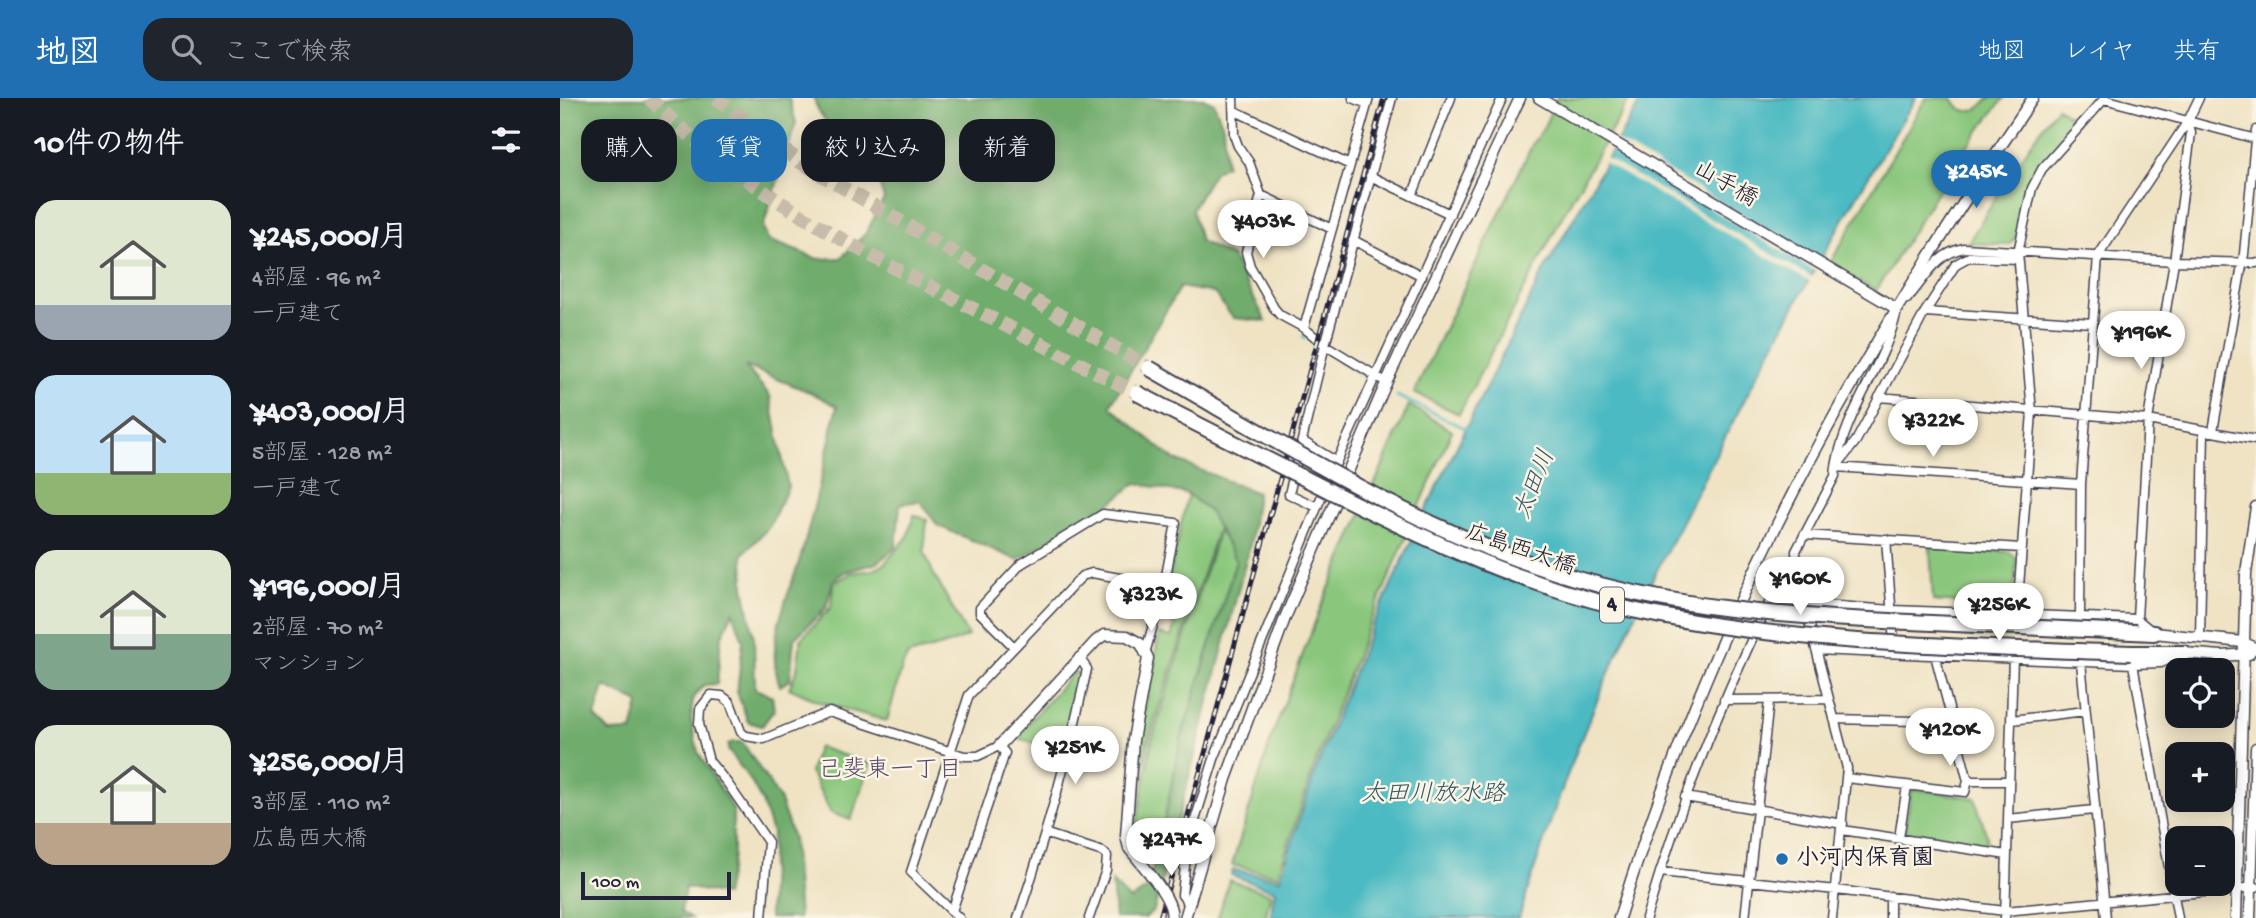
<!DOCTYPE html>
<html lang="ja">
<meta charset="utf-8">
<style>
body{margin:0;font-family:"Gochi Hand","Klee One",sans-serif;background:#20242c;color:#f1f3f6;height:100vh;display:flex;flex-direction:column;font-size:26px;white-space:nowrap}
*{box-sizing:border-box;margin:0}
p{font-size:23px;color:#9ea1a6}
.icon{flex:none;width:38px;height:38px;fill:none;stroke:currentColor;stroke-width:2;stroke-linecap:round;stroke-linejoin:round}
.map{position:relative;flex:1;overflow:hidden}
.side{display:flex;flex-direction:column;background:#171b24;width:560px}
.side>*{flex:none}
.guide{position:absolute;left:21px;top:21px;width:665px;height:63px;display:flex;gap:14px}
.fabs{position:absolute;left:1605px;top:560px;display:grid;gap:14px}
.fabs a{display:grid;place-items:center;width:70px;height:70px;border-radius:14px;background:#171b24;box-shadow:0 4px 18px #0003;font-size:35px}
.scale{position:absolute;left:21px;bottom:18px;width:150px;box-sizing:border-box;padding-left:7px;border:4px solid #22223b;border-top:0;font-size:19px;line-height:24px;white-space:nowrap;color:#22223b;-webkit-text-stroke:5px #fcf5e5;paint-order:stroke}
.price{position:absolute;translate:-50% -60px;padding:0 16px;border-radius:24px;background:#fff;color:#222;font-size:23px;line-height:46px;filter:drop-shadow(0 2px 4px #0008)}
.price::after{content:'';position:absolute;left:50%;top:42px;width:21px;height:16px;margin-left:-10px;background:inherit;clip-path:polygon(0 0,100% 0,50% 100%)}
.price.current{background:#1f6fb2;color:#fff}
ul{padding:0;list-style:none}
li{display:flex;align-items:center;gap:21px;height:175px;padding:0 35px}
li span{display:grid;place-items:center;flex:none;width:196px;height:140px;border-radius:21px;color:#555}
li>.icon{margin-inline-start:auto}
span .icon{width:84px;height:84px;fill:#fffc;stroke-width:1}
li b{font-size:30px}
h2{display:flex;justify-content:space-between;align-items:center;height:84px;padding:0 35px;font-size:30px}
.pill{padding:0 24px;border-radius:21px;background:#171b24;box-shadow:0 4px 18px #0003;font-size:24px;line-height:63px}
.pill.current{background:#1f6fb2;color:#fff}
header{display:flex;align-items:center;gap:42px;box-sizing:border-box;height:98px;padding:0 35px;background:#1f6fb2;color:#fff}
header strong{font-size:33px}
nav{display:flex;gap:38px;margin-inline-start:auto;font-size:24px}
.search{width:490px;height:63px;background:#20242c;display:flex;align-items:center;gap:18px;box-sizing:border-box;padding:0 24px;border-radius:21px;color:#9ea1a6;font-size:26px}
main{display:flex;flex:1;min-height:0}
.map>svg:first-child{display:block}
.green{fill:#8ac77d;stroke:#56745c;stroke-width:2}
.forest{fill:#6fac6c;stroke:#486754;stroke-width:2;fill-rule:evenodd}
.water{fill:#4bbac2;stroke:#366e7e;stroke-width:2}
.pier{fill:#efe3c4}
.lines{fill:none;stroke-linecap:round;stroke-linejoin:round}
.stream{stroke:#4bbac2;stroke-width:2.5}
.motorway-tunnel{stroke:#c6bca9;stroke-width:14;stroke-dasharray:14 7;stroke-linecap:butt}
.minor-casing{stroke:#413f50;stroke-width:11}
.tertiary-casing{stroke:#413f50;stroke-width:13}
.motorway-casing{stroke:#413f50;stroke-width:18}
.minor{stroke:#fff;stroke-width:8}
.tertiary{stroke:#fff;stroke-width:10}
.motorway{stroke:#fff;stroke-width:14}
.rail-casing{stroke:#22223b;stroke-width:5}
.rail{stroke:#fcf5e5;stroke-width:2.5;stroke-dasharray:8;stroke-linecap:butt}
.tertiary-bridge-casing{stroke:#413f50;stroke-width:13;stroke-linecap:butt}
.motorway-bridge-casing{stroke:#413f50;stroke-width:18;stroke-linecap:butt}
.tertiary-bridge{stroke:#fff;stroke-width:10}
.motorway-bridge{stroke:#fff;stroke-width:14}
.poi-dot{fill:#1f6fb2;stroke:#fcf5e5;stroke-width:2.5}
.labels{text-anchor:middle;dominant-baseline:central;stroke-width:5;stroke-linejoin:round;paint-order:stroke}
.shield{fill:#fcf5e5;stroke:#63616e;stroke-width:2}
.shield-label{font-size:21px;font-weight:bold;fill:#22223b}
.street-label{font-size:23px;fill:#22223b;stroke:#fcf5e5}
.poi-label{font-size:23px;font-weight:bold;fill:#22223b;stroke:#fcf5e5;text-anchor:start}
.water-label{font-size:24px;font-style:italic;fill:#30576a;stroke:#fcf5e5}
.neighbourhood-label{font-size:24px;fill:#574a71;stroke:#fcf5e5}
</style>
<header>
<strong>地図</strong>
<div class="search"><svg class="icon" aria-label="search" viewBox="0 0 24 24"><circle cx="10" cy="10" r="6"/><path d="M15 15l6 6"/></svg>ここで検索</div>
<nav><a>地図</a><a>レイヤ</a><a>共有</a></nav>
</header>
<main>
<section class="side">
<h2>10件の物件<svg class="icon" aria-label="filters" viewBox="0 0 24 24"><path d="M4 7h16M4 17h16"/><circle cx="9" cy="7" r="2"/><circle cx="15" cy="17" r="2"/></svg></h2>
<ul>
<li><span style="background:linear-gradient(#dfe7d0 75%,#9aa5b1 0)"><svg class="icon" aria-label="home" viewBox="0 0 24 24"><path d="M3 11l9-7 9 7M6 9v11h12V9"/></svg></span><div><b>¥245,000/月</b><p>4部屋 · 96 m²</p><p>一戸建て</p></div></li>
<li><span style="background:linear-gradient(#bfe0f5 70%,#8fb573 0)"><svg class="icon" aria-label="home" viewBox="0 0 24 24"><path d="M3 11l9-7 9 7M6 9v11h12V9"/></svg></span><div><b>¥403,000/月</b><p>5部屋 · 128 m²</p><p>一戸建て</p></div></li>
<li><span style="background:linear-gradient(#dfe7d0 60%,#7fa58c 0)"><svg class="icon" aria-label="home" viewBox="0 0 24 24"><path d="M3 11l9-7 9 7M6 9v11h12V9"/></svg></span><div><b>¥196,000/月</b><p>2部屋 · 70 m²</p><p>マンション</p></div></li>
<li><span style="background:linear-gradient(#dfe7d0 70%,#b9a48a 0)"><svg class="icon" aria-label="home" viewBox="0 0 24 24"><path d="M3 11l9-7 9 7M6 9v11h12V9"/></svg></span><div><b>¥256,000/月</b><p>3部屋 · 110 m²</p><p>広島西大橋</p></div></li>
</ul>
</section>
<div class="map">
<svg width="1696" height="820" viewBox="0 0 1696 820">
<rect width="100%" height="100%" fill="#fcf5e5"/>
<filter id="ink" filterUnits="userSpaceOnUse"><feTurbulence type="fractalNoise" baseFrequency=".0143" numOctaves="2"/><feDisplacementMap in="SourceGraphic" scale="14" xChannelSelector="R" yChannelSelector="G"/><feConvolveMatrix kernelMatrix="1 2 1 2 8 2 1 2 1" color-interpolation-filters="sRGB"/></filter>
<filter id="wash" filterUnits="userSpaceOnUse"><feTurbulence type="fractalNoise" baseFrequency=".00686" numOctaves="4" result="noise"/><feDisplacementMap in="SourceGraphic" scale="28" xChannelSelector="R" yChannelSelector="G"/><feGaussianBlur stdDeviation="1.57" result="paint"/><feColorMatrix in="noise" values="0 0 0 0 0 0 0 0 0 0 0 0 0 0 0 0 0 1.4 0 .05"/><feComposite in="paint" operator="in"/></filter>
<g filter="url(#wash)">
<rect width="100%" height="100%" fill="#efe3c4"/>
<path class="green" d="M997,0H1070L1004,115L899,316L854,295L973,45L983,31Z
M1366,0H1392C1402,20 1417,15 1429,0H1444L1397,61L1316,193L1269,167Z
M1497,9L1517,24L1474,75L1456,139L1449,147L1408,145L1452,73Z
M849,307L892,333L809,526L755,666L718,778L672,767L712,638L760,511Z
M628,396L649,413L658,430L589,640L572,731L579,641L599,536L611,539L615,526L600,520Z
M354,417L367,422L364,453L373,475L408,538L386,547L348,557L342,569L327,623L260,604L229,590L237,572L241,541L271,509L273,486L291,475L313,472L324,466L347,440Z
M659,432L676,462L621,641L600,743L575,735L592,641Z
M1370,449L1450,454L1457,461L1453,505L1449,508L1373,503Z
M514,574L518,575L520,580L502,653L457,640L461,633Z
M258,649L310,666L291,722L271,715L250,674Z
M1355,691L1415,700L1427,739L1426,750L1347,739L1344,735L1351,694Z
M669,782L711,796L705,820H658Z"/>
<path class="forest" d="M0,0H229L236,25L203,129L208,142L258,161L281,160L306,135L324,101C319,80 306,62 290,46C276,33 258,20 254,0H643L654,5L663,28L666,67L654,74L632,111L640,143L672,159L706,223L673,220L654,195L620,189L550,308L613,361L697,395L690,447L594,812L585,820H555L552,784L570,802L588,790L600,743L621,641L676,463L649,413L628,396L576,385L542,412L457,462L378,428L360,403L340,406L336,449L317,465L284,474L273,483L266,510L234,541L230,582L220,588C203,543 231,494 243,451C256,404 267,356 277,308L252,295L185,268L210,298L228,389L209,429L183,456L184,489L194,540L195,591L212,598L214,612L202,628L188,624L177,594L183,543L173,514L161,540L157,586L144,587L133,600L131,622L138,654L173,711V758L165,797L125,789L121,814L131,820H0ZM44,588L79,605L72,633L50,634L35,619Z
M174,644H182L219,700L233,740L239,820H209L212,735L202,704L191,683L168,652V646Z"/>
<path class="water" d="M1082,0H1356C1286,113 1221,229 1161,347C1116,434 1071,520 1034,610C1005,678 981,749 959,820H710L715,793L671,777L673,772L720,781L757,668L812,528L870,403L982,176Z"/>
<path class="pier" d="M1054,41L1263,165L1258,175L1049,50Z
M1044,59L1254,181L1252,185L1042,63Z"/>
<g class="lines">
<path class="stream" d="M743,238L745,240
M768,255L810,282
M837,298L907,331"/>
</g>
</g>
<g filter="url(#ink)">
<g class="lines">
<path class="motorway-tunnel" d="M89,0C175,86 281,143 388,198C451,230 514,263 577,295
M156,0L240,64L589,270"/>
<defs>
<path id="minor" d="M673,0L674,37L678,48L689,64L701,97L686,154L690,168L714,210L720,217L744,230L765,247L821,281
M793,0L807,6
M1544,1L1696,41
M675,13L790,67
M810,78L890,116
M701,97L772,131
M852,98L891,0
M793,142L862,178
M1347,201C1366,180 1375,156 1404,150L1614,163L1696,165
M1365,214L1532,225
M1336,217C1323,270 1285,314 1276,369L1521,386
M744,230L809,0
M1319,299L1588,322L1696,342
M1653,333L1684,156L1696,32
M742,343L777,364
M770,378L941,3
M757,409L729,396L765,247L832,0
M1244,437L1462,450
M1326,441L1334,546
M1457,516L1472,314L1458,154L1472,90L1482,71L1545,0
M1520,520L1521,386L1538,158L1628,23L1639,0
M1577,521L1588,322L1614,163L1631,35L1628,23
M1640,540L1644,332
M454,549L420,515V510L461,466L543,416L616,425L604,488L586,552
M1256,552L1573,566L1601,565L1615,559
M1521,564L1546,820
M1573,566L1618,820
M1164,602L1269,601
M1274,621L1393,624
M1452,622L1525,613
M1286,680L1405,694L1408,683L1375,557
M1408,683H1448
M1125,699L1283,726
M1448,721L1534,712
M1282,732L1447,757
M487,736L543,754L547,758L546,772L529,820
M1339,740L1347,688
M1100,774L1276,792L1445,813L1696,789
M629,806L622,797L627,748L654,661L765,390
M202,820L208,744L168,686L149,663L139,626L140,611L151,597L162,598L170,604L181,634L186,638L204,641L269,614L404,658H418L439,648L445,655L392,813
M399,820L351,774L409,597L522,478L532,475L604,488
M458,820C486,738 509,656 527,571L519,559
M1086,820C1118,711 1160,606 1210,503L1332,512L1577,521L1593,534
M1185,820L1209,603
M1272,820L1287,670L1244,505L1237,474L1236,453L1275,378L1276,369L1296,343L1365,214L1396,166L1409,159L1458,161
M1330,820V798
M1445,820L1453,559"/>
<path id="tertiary" d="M979,0L1337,211
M1594,535L1683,544L1696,551
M1625,555L1661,558L1689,556
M439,648L536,543L544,537L567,538L581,546L588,560L573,642L566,738L569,750
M625,820L666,681L725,520L827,283L960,0
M1059,820C1105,672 1165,527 1236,389C1306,254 1388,126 1473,0
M1676,820L1686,475L1696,409
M1690,820L1696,650"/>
<path id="motorway" d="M1572,534L1594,535
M1571,555H1625"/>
</defs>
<use href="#minor" class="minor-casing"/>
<use href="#tertiary" class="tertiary-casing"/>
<use href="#motorway" class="motorway-casing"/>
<use href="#minor" class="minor"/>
<use href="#tertiary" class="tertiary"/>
<use href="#motorway" class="motorway"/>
<defs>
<path id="rail" d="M600,820L824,0"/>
</defs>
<use href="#rail" class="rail-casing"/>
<use href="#rail" class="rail"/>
<defs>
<path id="tertiary-bridge" d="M569,750C580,765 616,802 611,820"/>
<path id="motorway-bridge" d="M589,270C721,345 850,428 995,474C1110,511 1231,519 1350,524C1424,528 1498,531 1572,534
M577,295C636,326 696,356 756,386C852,435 949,482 1055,508C1223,548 1399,548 1571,555"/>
</defs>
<use href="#tertiary-bridge" class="tertiary-bridge-casing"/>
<use href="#motorway-bridge" class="motorway-bridge-casing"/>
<use href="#tertiary-bridge" class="tertiary-bridge"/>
<use href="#motorway-bridge" class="motorway-bridge"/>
</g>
</g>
<circle class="poi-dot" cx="1222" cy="761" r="7"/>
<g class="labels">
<rect class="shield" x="1040" y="489.5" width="24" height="35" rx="5"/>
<g class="shield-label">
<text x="1052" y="507">4</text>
</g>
<g class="street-label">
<text transform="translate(1165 87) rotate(30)">山手橋</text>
<text transform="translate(960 453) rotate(19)">広島西大橋</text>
</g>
<g class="poi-label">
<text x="1236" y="761">小河内保育園</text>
</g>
<g class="water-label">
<text transform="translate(976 387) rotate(-68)">太田川</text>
<text x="873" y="697">太田川放水路</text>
</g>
<g class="neighbourhood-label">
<text x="330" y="673">己斐東一丁目</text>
</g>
</g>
</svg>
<div class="fabs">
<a><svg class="icon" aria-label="locate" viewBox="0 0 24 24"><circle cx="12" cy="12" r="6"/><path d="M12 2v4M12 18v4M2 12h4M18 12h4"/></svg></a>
<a>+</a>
<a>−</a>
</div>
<div class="scale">100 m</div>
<b class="price current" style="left:1416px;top:112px">¥245K</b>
<b class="price" style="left:703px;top:162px">¥403K</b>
<b class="price" style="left:1581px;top:273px">¥196K</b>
<b class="price" style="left:1373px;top:361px">¥322K</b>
<b class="price" style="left:1240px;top:519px">¥160K</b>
<b class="price" style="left:591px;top:535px">¥323K</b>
<b class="price" style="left:1439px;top:545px">¥256K</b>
<b class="price" style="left:1390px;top:670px">¥120K</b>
<b class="price" style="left:515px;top:688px">¥251K</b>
<b class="price" style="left:611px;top:780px">¥247K</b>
<div class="guide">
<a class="pill">購入</a>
<a class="pill current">賃貸</a>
<a class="pill">絞り込み</a>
<a class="pill">新着</a>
</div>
</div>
</main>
